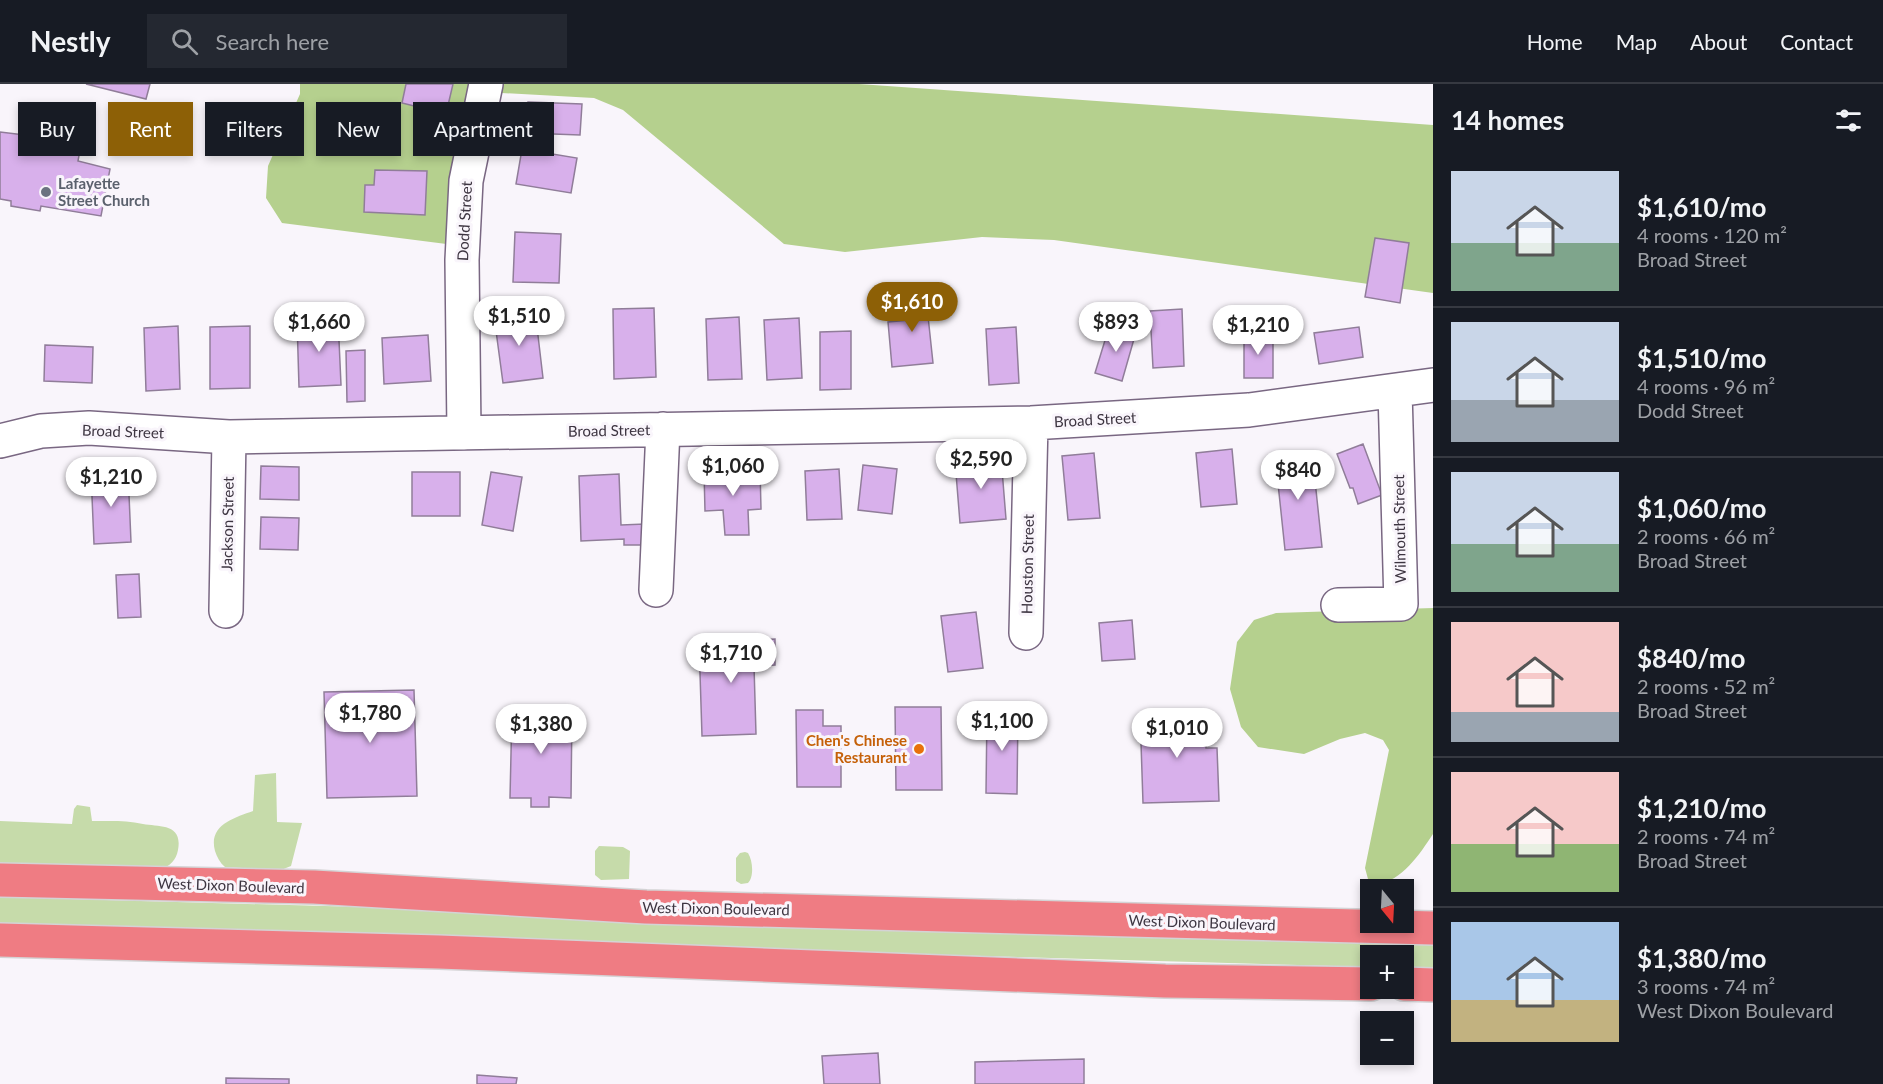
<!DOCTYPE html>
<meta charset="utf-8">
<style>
body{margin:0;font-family:Lato,sans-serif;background:#242831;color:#f1f3f6;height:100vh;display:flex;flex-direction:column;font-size:22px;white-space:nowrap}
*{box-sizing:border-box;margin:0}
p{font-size:20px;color:#9ea1a6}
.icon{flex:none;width:33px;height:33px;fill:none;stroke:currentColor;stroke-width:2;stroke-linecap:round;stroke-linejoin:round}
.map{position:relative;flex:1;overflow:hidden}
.panel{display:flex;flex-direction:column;background:#171b24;width:450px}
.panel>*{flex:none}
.hud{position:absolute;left:18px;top:18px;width:570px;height:54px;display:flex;gap:12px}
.needle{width:39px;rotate:162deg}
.fabs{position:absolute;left:1360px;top:795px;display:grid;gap:12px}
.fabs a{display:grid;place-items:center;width:54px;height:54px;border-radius:0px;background:#171b24;box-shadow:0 3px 9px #0003;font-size:30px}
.price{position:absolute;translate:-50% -51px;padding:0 14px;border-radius:21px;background:#fff;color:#222;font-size:20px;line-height:39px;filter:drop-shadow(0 2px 3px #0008)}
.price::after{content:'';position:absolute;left:50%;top:36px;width:18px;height:14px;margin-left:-9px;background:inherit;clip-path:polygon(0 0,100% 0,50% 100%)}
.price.selected{background:#8d6006;color:#fff}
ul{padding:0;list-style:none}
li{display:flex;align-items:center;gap:18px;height:150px;padding:0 18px}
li+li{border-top:2px solid #363941}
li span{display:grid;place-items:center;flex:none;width:168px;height:120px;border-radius:0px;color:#555}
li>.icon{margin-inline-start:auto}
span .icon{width:72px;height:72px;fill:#fffc;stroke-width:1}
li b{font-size:26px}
h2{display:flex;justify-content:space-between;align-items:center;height:72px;padding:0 18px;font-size:26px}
.pill{padding:0 21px;border-radius:0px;background:#171b24;box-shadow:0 3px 9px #0003;font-size:21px;line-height:54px}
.pill.selected{background:#8d6006;color:#fff}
header{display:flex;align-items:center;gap:36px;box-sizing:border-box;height:84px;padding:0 30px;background:#171b24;border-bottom:2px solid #363941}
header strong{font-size:28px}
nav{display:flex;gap:33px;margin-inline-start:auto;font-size:21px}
.search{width:420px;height:54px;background:#242831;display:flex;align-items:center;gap:15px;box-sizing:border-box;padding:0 21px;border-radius:0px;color:#9ea1a6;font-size:22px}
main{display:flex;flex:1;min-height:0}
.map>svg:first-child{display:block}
.green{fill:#c6dbaa}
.forest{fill:#b5d08e}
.building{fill:#d8b0eb;stroke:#907d99;stroke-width:1.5}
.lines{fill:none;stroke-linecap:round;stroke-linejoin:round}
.minor-casing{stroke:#796782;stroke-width:36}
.highway-casing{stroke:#d4d3d5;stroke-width:36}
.minor{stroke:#fff;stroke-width:33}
.highway{stroke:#ef7c83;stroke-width:33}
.worship-dot{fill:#6b7280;stroke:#f9f5fb;stroke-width:2}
.food-dot{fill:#e8710a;stroke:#f9f5fb;stroke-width:2}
.labels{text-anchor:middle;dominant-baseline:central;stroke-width:6;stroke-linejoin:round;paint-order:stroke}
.worship-label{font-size:15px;font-weight:bold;fill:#5b616d;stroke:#f9f5fb;text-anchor:start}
.street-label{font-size:15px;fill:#3d3541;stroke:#f9f5fb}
.food-label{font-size:15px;font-weight:bold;fill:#c56008;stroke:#f9f5fb;text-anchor:end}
</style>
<header>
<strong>Nestly</strong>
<div class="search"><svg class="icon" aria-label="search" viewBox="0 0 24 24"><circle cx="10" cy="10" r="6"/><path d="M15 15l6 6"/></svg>Search here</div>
<nav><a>Home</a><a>Map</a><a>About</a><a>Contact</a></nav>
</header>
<main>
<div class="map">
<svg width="1433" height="1000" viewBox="0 0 1433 1000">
<rect width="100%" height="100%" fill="#f9f5fb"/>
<path class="green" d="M276,689L277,738L302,739L291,782L281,786L225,783C220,779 217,773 215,767C208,741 234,734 253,727L255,691Z
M77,721L90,723L92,737C110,737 126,736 143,740C159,743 183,739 178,766C176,777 170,781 161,786L0,782V737L72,740L74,725Z
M599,762L623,763L630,767L629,795L601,796L595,791V767Z
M745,768L748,769C753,777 754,793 748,799L741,800L736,797V774L740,769Z
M0,813L1433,853V885L1404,884V872H1371V883L766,866L0,839Z"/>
<path class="forest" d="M300,0H859L1433,41V209L1054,156L982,153L845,168L784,160L623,26L594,14L485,8L462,162L282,139L266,114L268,82L300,10Z
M1433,524V750C1419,771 1403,796 1376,801L1368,795L1365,784L1389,666L1383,656L1365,649L1340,655L1304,670L1258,663L1241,643L1230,605L1237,558L1254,536L1276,529Z"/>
<path class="building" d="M86,0H150L146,15Z
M406,0H453L446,30L402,19Z
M528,18L582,20L580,51L526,49Z
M72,29L86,32L78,77L110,85L101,132L41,122L40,127L11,122V117L0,115V48L66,56Z
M522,65L577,74L571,109L516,100Z
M375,86L427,87L425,131L364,128L365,101H374Z
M515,148L561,150L559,199L513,198Z
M1375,154L1409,159L1400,219L1365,213Z
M925,204L933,279L892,283L888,238L909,236L906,205Z
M654,224L656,293L614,295L613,225Z
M1182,225L1184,282L1153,284L1150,227Z
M535,226L543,294L503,299L494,232Z
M739,233L742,295L708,296L706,235Z
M338,234L341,301L299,303L297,236Z
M799,234L802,294L767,296L764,236Z
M1110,240L1136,248L1122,297L1095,289Z
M178,242L180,305L146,307L144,244Z
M250,242V304L210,305V243Z
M1016,243L1019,299L989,301L986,245Z
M1359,243L1363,273L1319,280L1314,249Z
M851,247V305L820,306V248Z
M1244,250H1273V294H1244Z
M428,251L431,297L384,300L382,254Z
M45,261L93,263L92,299L44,297Z
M365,266V317L347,318L346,267Z
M1363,360L1382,411L1358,420L1353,404H1350L1337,370Z
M1232,365L1237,420L1201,423L1196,369Z
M1312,368L1322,463L1285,466L1275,371Z
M1094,369L1100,434L1068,436L1062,372Z
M1001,373L1006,435L960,439L955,377Z
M863,381L897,385L892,430L858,426Z
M261,382L299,383V416L260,415Z
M760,385L761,425L748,426L749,451H725L723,426L705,427L704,387Z
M839,385L842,435L807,436L805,387Z
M128,387L131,458L94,460L91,389Z
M412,388H460V432H412Z
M491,388L522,393L513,447L482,441Z
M619,390L621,441L645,440V461H624V455L581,457L579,392Z
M261,433L299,434L298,466L260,465Z
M139,490L141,533L118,534L116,491Z
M976,528L983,584L948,588L941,532Z
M1132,536L1135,575L1102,577L1099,539Z
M775,555V581L754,582L756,650L702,652L699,558Z
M414,606L417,712L327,714L324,608Z
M895,623H941L942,706H896Z
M512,626H572L571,714L549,713V723H531V714H510Z
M796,626H823V642H841V703H797Z
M987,627H1018L1017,710L986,709Z
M1205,627L1206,664H1217L1219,717L1143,719L1140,629Z
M878,969L880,1000H824L822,972Z
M1084,975V1000H975V978Z
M477,991L517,994L516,1000H477Z
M226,994L289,995V1000H226Z"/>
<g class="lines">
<defs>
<path id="minor" d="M464,349L462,176L466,97L486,0
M0,357L41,347L89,344L229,353L1031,339L1249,326L1433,301
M656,506L663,345
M1338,521L1401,520L1395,307
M226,527L229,353
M1026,549L1031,339"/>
<path id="highway" d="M0,796L314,803L646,823L1433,844
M0,856L439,868L1165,897L1371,900
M1404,900L1433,901"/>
</defs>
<use href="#minor" class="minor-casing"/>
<use href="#highway" class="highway-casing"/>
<use href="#minor" class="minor"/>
<use href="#highway" class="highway"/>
</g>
<circle class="worship-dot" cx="46" cy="108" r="6"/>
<circle class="food-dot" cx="919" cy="665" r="6"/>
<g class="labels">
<g class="worship-label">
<text x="58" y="99">Lafayette<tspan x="58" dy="17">Street Church</tspan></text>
</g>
<g class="street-label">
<text transform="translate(464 137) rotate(-87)">Dodd Street</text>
<text transform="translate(1095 335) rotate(-3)">Broad Street</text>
<text transform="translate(609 346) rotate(-1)">Broad Street</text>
<text transform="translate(123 347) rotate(2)">Broad Street</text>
<text transform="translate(227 440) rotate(-89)">Jackson Street</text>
<text transform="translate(1399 445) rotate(-91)">Wilmouth Street</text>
<text transform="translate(1027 480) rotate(-89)">Houston Street</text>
<text transform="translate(231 801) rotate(2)">West Dixon Boulevard</text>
<text transform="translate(716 824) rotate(1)">West Dixon Boulevard</text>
<text transform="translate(1202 838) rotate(2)">West Dixon Boulevard</text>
</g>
<g class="food-label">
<text x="907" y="656">Chen's Chinese<tspan x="907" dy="17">Restaurant</tspan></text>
</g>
</g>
</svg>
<div class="fabs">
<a><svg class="needle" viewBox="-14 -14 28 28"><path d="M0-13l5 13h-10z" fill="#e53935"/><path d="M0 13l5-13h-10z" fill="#9ea1a6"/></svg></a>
<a>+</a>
<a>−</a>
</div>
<b class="price selected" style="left:912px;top:249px">$1,610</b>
<b class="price" style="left:519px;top:263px">$1,510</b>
<b class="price" style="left:319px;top:269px">$1,660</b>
<b class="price" style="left:1116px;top:269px">$893</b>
<b class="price" style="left:1258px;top:272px">$1,210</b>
<b class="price" style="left:981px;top:406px">$2,590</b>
<b class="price" style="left:733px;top:413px">$1,060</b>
<b class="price" style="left:1298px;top:417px">$840</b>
<b class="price" style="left:111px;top:424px">$1,210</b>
<b class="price" style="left:731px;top:600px">$1,710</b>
<b class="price" style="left:370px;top:660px">$1,780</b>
<b class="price" style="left:1002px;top:668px">$1,100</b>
<b class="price" style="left:541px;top:671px">$1,380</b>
<b class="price" style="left:1177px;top:675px">$1,010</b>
<div class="hud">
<a class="pill">Buy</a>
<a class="pill selected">Rent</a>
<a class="pill">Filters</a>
<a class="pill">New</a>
<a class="pill">Apartment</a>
</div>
</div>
<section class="panel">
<h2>14 homes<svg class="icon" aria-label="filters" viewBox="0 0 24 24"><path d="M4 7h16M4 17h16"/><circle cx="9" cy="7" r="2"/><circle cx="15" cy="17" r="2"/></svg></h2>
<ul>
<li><span style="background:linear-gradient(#c9d6e8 60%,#7fa58c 0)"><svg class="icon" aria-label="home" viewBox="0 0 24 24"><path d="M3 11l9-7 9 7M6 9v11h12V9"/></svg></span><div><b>$1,610/mo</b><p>4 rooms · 120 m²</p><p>Broad Street</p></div></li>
<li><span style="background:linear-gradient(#c9d6e8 65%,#9aa5b1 0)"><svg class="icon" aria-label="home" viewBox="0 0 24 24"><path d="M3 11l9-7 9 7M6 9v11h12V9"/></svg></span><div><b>$1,510/mo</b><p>4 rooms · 96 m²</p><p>Dodd Street</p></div></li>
<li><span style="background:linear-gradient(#c9d6e8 60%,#7fa58c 0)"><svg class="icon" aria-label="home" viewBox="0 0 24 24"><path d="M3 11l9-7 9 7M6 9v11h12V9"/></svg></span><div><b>$1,060/mo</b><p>2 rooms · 66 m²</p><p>Broad Street</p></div></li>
<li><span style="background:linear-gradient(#f6c9c9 75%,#9aa5b1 0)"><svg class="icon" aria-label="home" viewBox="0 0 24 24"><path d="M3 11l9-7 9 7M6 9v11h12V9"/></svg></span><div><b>$840/mo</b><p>2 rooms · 52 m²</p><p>Broad Street</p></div></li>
<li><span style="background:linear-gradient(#f6c9c9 60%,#8fb573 0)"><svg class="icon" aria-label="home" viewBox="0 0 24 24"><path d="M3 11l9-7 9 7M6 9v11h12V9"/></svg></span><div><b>$1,210/mo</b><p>2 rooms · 74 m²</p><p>Broad Street</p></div></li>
<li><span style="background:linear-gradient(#a9c7e8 65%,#c2b280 0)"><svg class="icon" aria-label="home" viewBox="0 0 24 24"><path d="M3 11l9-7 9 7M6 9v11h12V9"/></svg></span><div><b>$1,380/mo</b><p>3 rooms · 74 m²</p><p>West Dixon Boulevard</p></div></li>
</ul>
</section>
</main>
